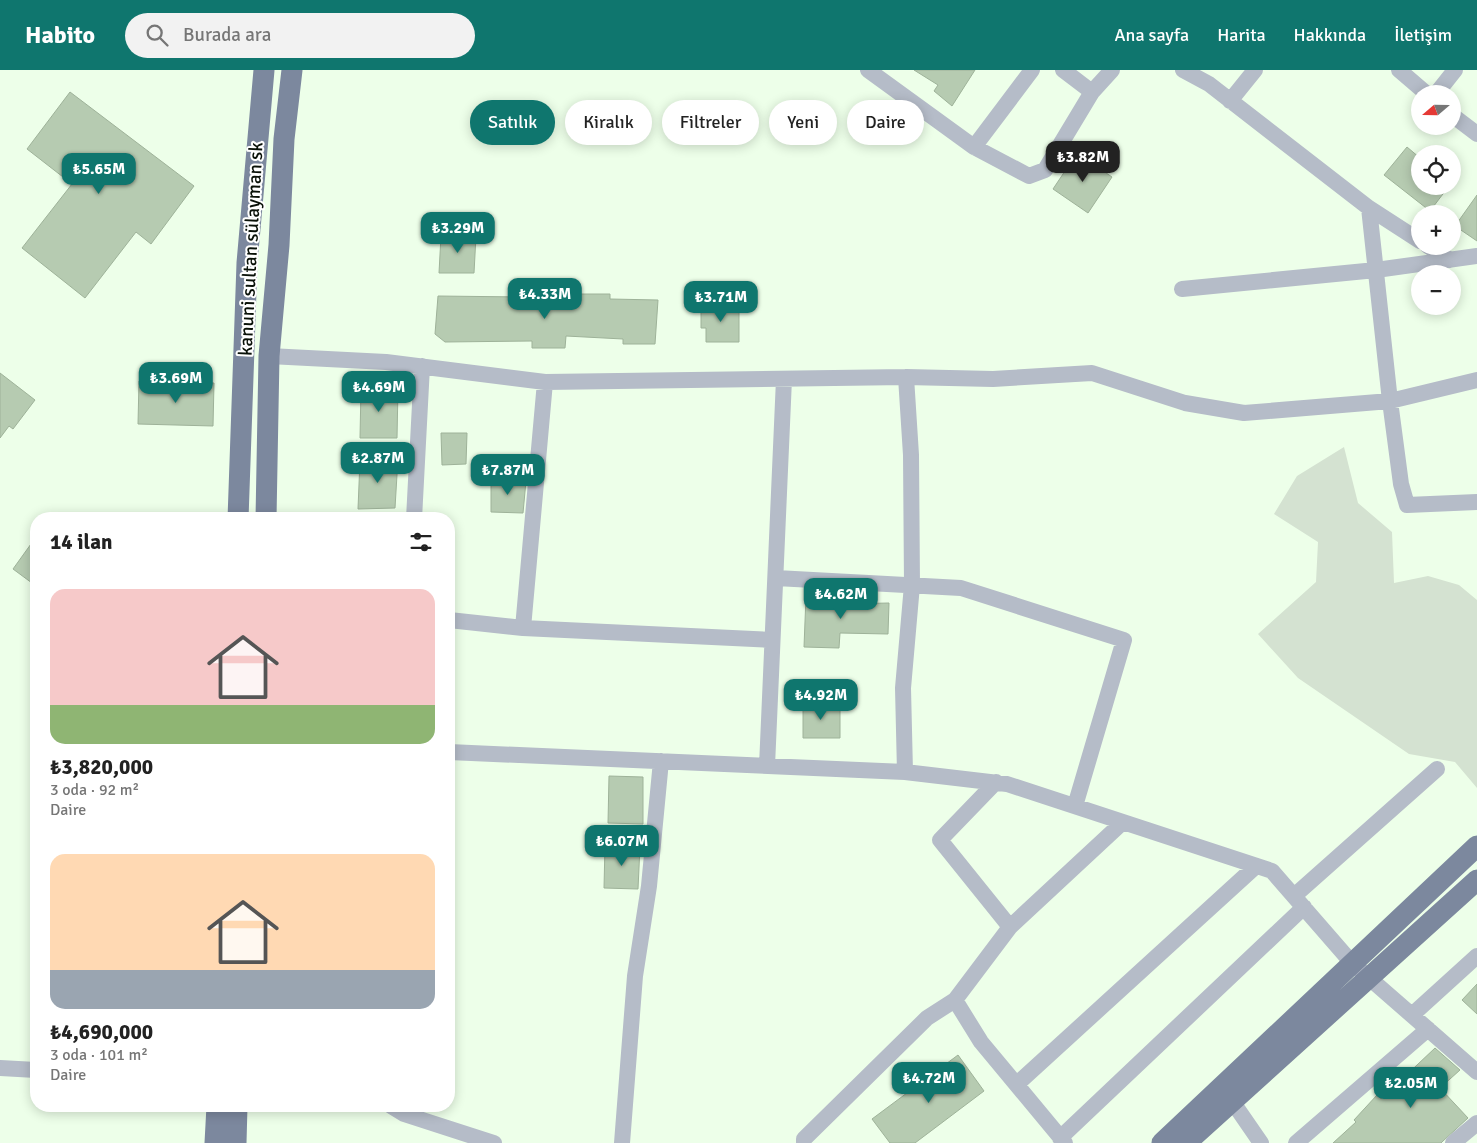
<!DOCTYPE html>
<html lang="tr">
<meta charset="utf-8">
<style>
body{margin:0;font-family:Signika,sans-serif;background:#f2f2f2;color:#222;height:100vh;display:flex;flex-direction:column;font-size:19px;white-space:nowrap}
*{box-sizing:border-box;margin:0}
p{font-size:16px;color:#767676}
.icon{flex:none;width:28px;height:28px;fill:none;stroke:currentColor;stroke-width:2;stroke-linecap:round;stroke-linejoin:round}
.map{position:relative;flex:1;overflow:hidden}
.panel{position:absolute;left:30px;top:442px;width:425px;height:600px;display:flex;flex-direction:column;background:#fff;border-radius:20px;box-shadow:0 2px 12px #0003}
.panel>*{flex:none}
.top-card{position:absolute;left:470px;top:30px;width:475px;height:45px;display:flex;gap:10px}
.needle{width:32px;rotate:250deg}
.fabs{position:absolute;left:1411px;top:15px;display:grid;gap:10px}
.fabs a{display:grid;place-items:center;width:50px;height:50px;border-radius:50%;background:#fff;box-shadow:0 2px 12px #0003;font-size:25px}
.price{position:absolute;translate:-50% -42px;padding:0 11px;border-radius:10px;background:#0f766e;color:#fff;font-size:16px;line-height:32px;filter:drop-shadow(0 1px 2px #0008)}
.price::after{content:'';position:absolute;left:50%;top:30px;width:15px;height:11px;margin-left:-8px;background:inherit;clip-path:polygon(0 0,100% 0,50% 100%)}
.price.current{background:#222;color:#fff}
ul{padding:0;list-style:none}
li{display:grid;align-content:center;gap:10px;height:265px;padding:0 20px}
li span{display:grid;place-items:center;height:155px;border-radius:15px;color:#555}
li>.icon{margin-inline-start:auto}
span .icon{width:90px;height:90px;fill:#fffc;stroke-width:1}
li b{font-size:21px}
h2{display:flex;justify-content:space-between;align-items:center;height:60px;padding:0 20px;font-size:21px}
.tag{padding:0 18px;border-radius:22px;background:#fff;box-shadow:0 2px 12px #0003;font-size:18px;line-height:45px}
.tag.current{background:#0f766e;color:#fff}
header{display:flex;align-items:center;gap:30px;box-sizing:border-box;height:70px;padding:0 25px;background:#0f766e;color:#fff}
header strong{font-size:24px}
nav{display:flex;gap:28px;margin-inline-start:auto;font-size:18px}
.search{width:350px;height:45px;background:#f2f2f2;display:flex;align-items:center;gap:12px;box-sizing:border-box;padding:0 18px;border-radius:28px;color:#767676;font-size:19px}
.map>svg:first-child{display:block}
.green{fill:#d4e2d1}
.building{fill:#b6cbb1;stroke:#9eb299}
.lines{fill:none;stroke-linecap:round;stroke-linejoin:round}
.minor{stroke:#b5bcc8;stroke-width:16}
.major{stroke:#7c889e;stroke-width:21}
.labels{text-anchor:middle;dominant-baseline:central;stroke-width:4;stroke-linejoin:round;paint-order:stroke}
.street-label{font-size:19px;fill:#091108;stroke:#fff}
</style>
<header>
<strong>Habito</strong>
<div class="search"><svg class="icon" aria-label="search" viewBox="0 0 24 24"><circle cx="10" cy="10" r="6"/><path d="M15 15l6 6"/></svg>Burada ara</div>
<nav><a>Ana sayfa</a><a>Harita</a><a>Hakkında</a><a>İletişim</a></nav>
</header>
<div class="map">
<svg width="1477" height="1073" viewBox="0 0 1477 1073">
<rect width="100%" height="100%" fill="#edffe9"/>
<path class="green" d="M1344,377L1358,433L1392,462L1394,513L1428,506L1459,515L1477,530V718L1455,692L1409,684L1298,608L1258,564L1316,512L1318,472L1274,444L1297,406Z"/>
<path class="building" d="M914,0H975L952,36L934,21L938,15Z
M70,22L194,116L151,174L136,162L85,228L22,178L72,114L27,79Z
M1407,77L1420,88V116H1449L1430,141L1384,105Z
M1077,83L1112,107L1088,143L1053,119Z
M1477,125V171L1455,156Z
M441,166H476L474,203H439Z
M579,224H610V229L658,230L655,274H623V269L566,266L565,278H532V271L445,272L435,264L438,226L522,227V233H579Z
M710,234H739V272H706V258H701V238H710Z
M0,303L35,330L13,359L9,356L0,368Z
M139,311L214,313L213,356L138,354Z
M361,318H398L397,368H360Z
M441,363H467L466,394L442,395Z
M398,388L395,438L358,439L360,390Z
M491,410L526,411L523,443L491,442Z
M36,467V516L13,499Z
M806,526H841V534L889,533L888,564L840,563L839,578L804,577Z
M803,634L840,635V668H803Z
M609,706L643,707V754L608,753Z
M605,775L640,776L638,819L604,818Z
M1477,914V944L1462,930Z
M1435,978L1460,1000L1440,1018L1468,1048L1443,1071L1441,1073H1333L1356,1052L1354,1050L1377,1025L1381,1029Z
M958,985L984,1021L915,1073H890L872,1049Z"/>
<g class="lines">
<path class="minor" d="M868,0L974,77L1032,0
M1063,0L1092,22L1112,0
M1183,0L1209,14L1369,138L1420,171
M1399,0L1427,24
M1436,24L1455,0
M1230,31L1255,0
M1452,45L1477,64
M974,77L1029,106L1045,100L1092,22
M1369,138L1390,331L1401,414L1407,435L1477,432
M1428,176L1450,190
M1182,219L1376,200L1477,186
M269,286L386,292L545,312L906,307L993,309L1092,303L1185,333L1244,343L1390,331L1477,310
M414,449L422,296
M776,508L961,518L1124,570L1075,736
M449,550L523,558L545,312
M523,558L772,570
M449,682L905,702L1007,714L1272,801L1352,893L1477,1002
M767,696L784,309
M905,702L903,618L912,515L911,385L906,307
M996,712L940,770L1010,857
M1294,826L1437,699
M955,930L981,972L1065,1073
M1412,945L1477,886
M0,998L36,1000
M1017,1014L1256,796
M1232,1031L1261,1073
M391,1036L404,1044L494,1073
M1060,1068L1304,837
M622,1073L635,906L649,816L661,691
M804,1073V1069L927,948L955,930L1010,857L1123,752
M1296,1073L1428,959
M1453,1073L1477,1053"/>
<path class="major" d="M238,449L247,193L264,0
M266,449L269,286L279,175L284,69L292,0
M215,1073L217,1036
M236,1073L237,1036
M1162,1073L1477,776
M1186,1073L1477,810"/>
</g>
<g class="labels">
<g class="street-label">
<text transform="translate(251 179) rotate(-87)">kanuni sultan sülayman sk</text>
</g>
</g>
</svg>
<div class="fabs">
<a><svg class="needle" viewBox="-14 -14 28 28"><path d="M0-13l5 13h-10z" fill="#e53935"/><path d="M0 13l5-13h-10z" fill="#767676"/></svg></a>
<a><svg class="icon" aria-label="locate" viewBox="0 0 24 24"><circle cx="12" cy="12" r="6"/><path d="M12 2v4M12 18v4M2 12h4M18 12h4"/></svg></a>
<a>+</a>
<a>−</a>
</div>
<b class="price current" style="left:1083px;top:113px">₺3.82M</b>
<b class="price" style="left:99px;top:125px">₺5.65M</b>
<b class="price" style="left:458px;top:184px">₺3.29M</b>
<b class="price" style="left:545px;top:250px">₺4.33M</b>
<b class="price" style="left:721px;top:253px">₺3.71M</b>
<b class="price" style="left:176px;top:334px">₺3.69M</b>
<b class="price" style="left:379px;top:343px">₺4.69M</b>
<b class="price" style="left:378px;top:414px">₺2.87M</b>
<b class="price" style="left:508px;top:426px">₺7.87M</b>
<b class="price" style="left:841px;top:550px">₺4.62M</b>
<b class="price" style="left:821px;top:651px">₺4.92M</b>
<b class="price" style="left:622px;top:797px">₺6.07M</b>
<b class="price" style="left:929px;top:1034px">₺4.72M</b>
<b class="price" style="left:1411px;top:1039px">₺2.05M</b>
<div class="top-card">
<a class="tag current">Satılık</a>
<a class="tag">Kiralık</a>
<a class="tag">Filtreler</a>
<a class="tag">Yeni</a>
<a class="tag">Daire</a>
</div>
<section class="panel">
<h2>14 ilan<svg class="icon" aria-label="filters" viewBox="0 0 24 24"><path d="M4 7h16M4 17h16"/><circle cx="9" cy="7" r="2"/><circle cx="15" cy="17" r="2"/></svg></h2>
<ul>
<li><span style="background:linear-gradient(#f6c9c9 75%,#8fb573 0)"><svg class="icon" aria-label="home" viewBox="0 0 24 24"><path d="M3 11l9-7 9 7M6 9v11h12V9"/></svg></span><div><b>₺3,820,000</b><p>3 oda · 92 m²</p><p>Daire</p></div></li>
<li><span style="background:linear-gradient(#ffd9b3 75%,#9aa5b1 0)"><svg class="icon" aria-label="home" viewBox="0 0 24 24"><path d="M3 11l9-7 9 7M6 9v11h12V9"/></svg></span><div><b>₺4,690,000</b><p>3 oda · 101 m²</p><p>Daire</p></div></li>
</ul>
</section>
</div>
